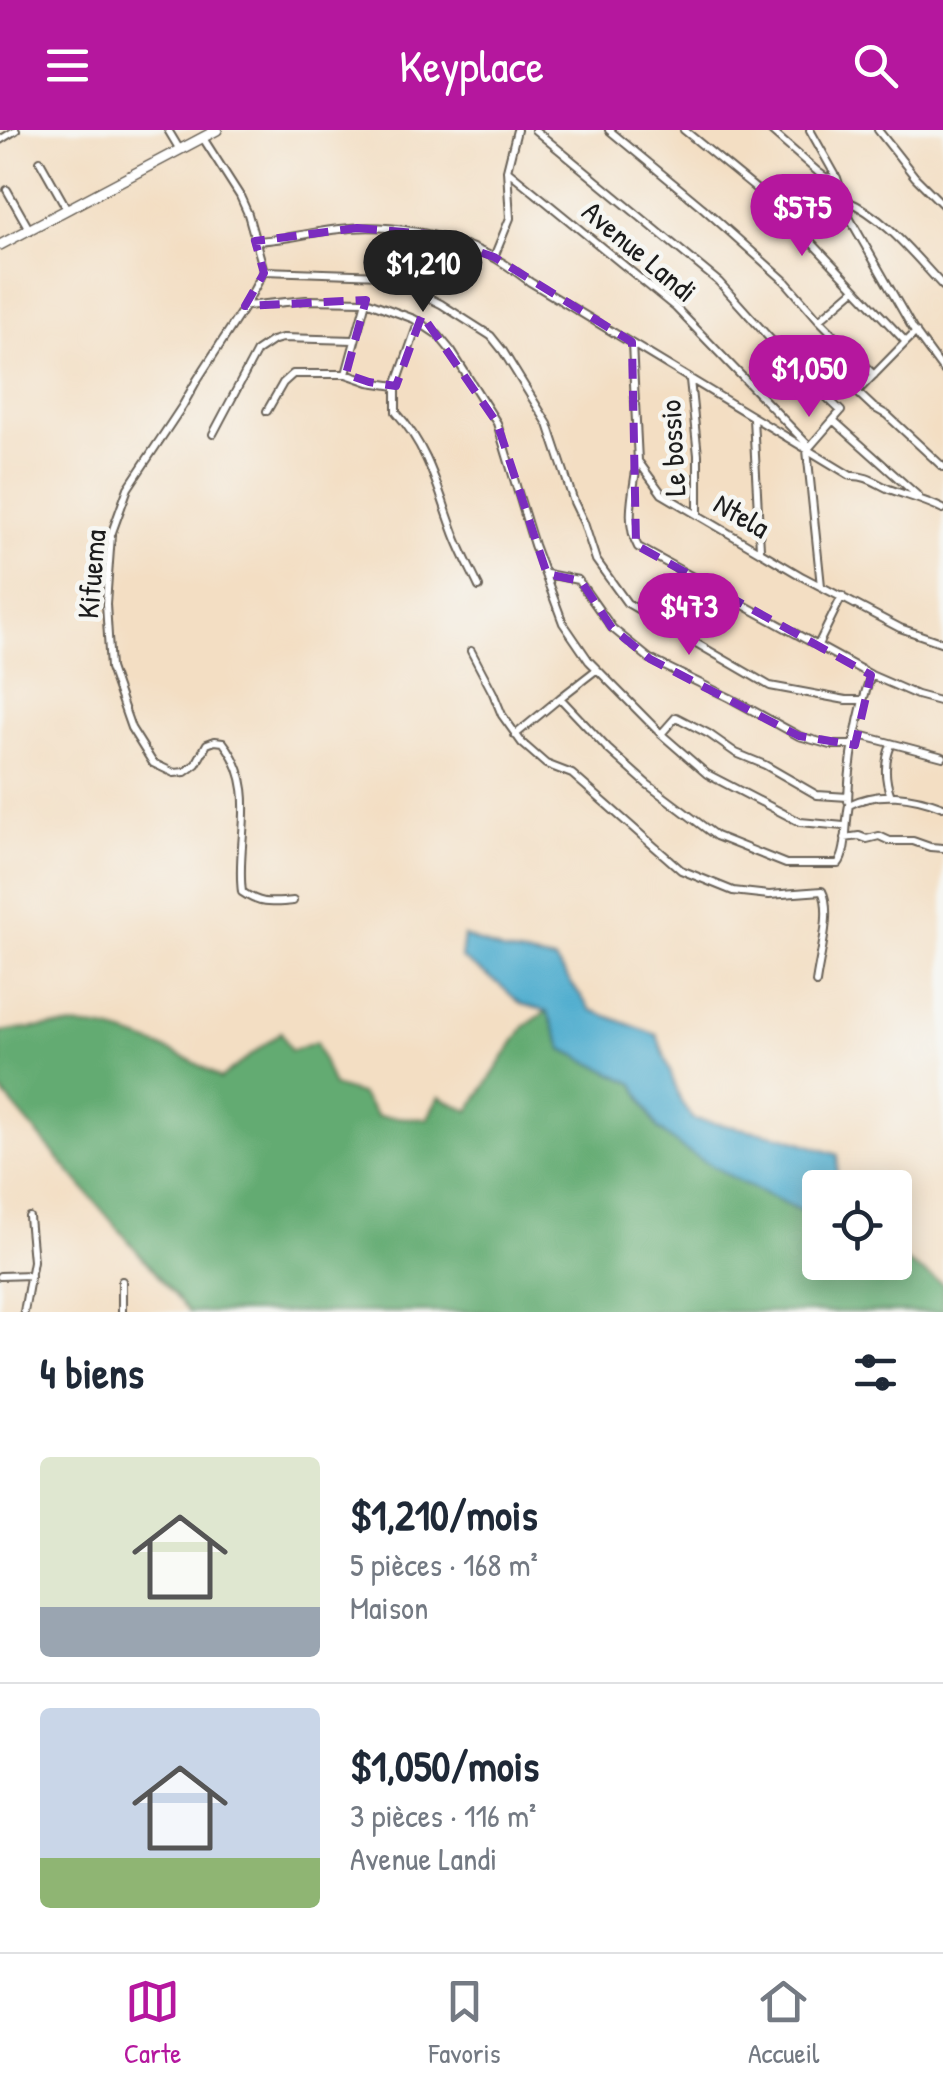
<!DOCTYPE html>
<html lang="fr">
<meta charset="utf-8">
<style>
body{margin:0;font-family:"Patrick Hand",sans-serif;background:#f2f2f3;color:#1f2937;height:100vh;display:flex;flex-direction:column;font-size:38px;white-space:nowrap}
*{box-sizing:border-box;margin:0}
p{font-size:32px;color:#747a83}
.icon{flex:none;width:55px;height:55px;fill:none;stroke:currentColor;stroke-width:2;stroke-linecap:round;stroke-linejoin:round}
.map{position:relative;height:1182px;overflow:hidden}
.drawer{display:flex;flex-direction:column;background:#fff;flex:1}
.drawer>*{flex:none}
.buttons{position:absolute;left:802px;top:1040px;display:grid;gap:20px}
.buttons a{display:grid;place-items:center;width:110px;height:110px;border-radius:10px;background:#fff;box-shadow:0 5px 25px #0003;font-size:50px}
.price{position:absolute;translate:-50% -85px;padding:0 22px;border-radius:35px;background:#b5179e;color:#fff;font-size:32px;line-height:65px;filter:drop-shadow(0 2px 5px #0008)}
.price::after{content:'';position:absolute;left:50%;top:60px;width:30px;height:22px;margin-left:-15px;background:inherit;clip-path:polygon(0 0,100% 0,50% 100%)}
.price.on{background:#222;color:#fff}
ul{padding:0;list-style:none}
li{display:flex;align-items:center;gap:30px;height:250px;padding:0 40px}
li+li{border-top:2px solid #e0e1e3}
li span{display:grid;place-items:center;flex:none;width:280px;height:200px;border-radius:10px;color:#555}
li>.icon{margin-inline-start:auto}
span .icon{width:120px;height:120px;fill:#fffc;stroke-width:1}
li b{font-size:42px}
h2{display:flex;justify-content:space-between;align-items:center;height:120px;padding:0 40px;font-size:42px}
header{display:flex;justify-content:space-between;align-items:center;height:130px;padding:0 40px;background:#b5179e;color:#fff;font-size:45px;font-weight:600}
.dock{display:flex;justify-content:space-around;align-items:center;height:140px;border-top:2px solid #e0e1e3;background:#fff;font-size:28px;color:#747a83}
.dock a{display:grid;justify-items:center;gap:5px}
.dock .on{color:#b5179e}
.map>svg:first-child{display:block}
.forest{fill:#63ab72;stroke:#406447;stroke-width:2.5}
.water{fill:#51aecf;stroke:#366576;stroke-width:2.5}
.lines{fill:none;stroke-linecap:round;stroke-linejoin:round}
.minor-casing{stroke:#676056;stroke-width:10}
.highway-casing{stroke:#676056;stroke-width:12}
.minor{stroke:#fff;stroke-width:6}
.highway{stroke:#fff;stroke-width:9}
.marked{fill:none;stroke:#7b2cbf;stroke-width:8;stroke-dasharray:20 12;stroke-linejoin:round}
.labels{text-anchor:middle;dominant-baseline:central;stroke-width:9;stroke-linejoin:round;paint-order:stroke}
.street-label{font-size:30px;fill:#1c1c1c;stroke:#f6f6f2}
</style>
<header><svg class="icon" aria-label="menu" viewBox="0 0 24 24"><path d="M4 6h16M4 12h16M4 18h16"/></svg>Keyplace<svg class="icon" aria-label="search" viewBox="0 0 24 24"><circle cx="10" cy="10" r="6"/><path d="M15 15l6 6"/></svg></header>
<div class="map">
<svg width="943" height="1182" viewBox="0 0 943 1182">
<rect width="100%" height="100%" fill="#f6f6f2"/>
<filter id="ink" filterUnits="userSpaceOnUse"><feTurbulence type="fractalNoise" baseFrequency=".01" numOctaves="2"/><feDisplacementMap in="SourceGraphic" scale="20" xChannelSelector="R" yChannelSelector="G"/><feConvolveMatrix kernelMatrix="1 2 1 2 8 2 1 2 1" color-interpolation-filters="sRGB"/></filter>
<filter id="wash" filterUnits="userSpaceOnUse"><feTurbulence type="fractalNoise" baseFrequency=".0048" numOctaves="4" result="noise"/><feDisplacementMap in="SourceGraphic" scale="40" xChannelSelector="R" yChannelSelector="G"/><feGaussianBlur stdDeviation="2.25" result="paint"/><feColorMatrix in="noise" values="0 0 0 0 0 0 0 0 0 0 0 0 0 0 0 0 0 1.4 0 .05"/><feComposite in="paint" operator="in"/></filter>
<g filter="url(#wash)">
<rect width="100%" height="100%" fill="#f3dec3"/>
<path class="forest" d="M547,881L563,919L634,954L658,999L744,1054L820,1090V1132H895V1125L943,1154V1182H189L0,960V902C33,897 70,893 104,899C136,906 195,928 220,949L281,902L291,921L316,912L333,956L360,964L377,986L427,989L439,967L469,981L524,897Z"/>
<path class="water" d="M464,806L502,821L555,831L591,880L657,905L681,972L693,989L785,1007L838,1025L836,1057L820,1058V1076L810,1085L744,1054L683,1019L658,999L634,954L563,919L547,881L521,874L500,855L461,828Z"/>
</g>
<g filter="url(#ink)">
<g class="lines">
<defs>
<path id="minor" d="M168,0L180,20
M517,0L507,40L676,178L809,316
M535,0L719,152L798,240L841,281L807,320L821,456
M609,0L702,77L785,151L819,190L874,245
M684,0L778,77L906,212L916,202
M770,0L818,42L825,47L836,48
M810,0L837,48L850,89L913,199L943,240
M878,0L915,47L943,75
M203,8L240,66L248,84L264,141L245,176L197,250L183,275L128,358L111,405L106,474L110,538L131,598L153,633L174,643L185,642L196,634L207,614L215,611L223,612C261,660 235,710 242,762C261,775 270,773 293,771
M0,10L16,0
M40,31L67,79
M7,60L29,99
M845,70C884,86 914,125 943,156
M789,89L825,47
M255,111C284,110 311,102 340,99C391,93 445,104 491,126C505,133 518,143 530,152L851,346C866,345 876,353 889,359C908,366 925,370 943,379
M494,127L510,88L507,40
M264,141L383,145L441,174L491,206L503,221L548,294L574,372L584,393L596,430L627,473L770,556L846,570H862
M246,176L306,170L366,171L414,189L438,205L452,222L497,293L534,415L563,493L589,531L661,604L707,644L800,692L844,696
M819,190L855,159
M419,191L396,256V282C428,318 437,356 453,400C460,420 470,438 479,457
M906,212L857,262L873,277L887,285L943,337
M632,214L638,331L662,364L803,447L900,498L943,513
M346,244L366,171
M690,250L698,325V385
M267,281L283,253L293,244H346L369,252L396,256
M753,288L760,419
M833,290L918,366
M213,304L257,221L272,211L282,208L354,210
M637,333C634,360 624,392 638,417L871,545L917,565L943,572
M547,444L578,450L612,498L650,529L730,568L799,606L831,615H855
M818,515L842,466
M471,521L493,563L502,585L522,613L546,634L572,644L681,740L733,761L769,765L822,761C833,781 819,829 816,853
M596,540L560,568L608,619L647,654L716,706L786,734H838C848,722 845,692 849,675C878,660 913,665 943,677
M661,604L676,587L709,604L736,623L765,635L817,665L848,667
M856,604L943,627
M515,605L560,568
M891,666C884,648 884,632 891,615
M848,671C849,632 858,581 871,545
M845,708L859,706L867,709L879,706L890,711H913L930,717L943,718
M0,1146L31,1145
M24,1182L33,1131L29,1087
M122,1182V1151"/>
<path id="highway" d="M0,115L217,0"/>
</defs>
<use href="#minor" class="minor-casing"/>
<use href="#highway" class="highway-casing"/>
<use href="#minor" class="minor"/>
<use href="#highway" class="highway"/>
</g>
</g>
<path class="marked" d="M357,98L428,104L494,127L632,212L636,415L871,545L855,615L799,606L650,529L612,498L581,451L547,444L497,293L422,185L396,256L369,252L346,244L366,170L245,176L264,143L255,111Z"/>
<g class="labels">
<g class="street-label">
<text transform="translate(640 121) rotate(40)">Avenue Landi</text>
<text transform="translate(672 318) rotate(-93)">Le bossio</text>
<text transform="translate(742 385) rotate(30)">Ntela</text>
<text transform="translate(91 444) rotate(-85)">Kifuema</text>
</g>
</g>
</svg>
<div class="buttons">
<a><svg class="icon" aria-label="locate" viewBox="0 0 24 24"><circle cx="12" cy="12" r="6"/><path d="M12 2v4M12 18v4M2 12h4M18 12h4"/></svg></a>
</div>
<b class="price" style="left:802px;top:129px">$575</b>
<b class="price on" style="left:423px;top:185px">$1,210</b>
<b class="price" style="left:809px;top:290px">$1,050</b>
<b class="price" style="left:689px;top:528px">$473</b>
</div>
<section class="drawer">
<h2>4 biens<svg class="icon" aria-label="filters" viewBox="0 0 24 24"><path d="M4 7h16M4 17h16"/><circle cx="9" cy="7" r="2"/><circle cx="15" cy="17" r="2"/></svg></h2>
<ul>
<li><span style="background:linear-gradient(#dfe7d0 75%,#9aa5b1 0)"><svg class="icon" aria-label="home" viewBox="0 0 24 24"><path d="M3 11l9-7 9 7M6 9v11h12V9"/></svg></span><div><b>$1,210/mois</b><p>5 pièces · 168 m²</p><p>Maison</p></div></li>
<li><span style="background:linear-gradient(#c9d6e8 75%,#8fb573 0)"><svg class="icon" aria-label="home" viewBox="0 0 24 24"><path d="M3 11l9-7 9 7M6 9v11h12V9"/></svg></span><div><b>$1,050/mois</b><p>3 pièces · 116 m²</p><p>Avenue Landi</p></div></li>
</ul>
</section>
<nav class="dock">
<a class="on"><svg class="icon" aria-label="map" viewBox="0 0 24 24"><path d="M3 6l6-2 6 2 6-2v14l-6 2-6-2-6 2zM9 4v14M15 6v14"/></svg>Carte</a>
<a><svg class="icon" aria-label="saved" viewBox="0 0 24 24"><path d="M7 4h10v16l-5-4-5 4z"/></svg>Favoris</a>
<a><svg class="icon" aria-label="home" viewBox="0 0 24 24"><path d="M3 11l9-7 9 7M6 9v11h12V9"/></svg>Accueil</a>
</nav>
